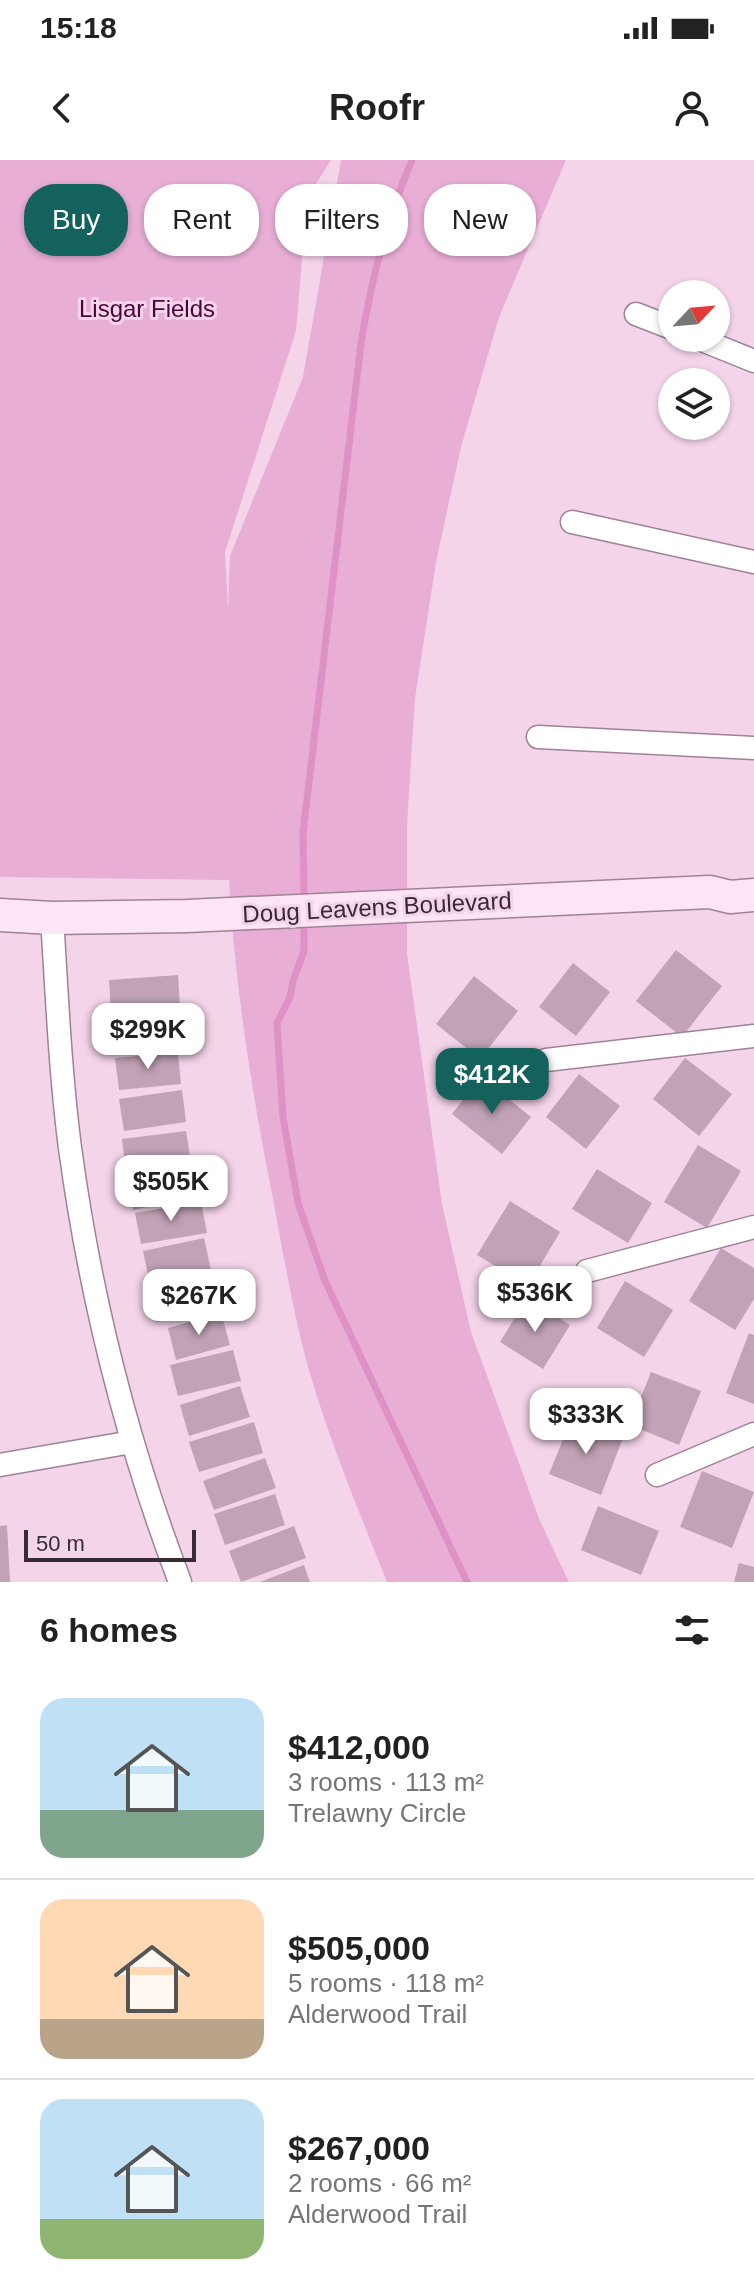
<!DOCTYPE html>
<meta charset="utf-8">
<style>
body{margin:0;font-family:Helvetica,sans-serif;background:#f6f6f6;color:#222;height:100vh;display:flex;flex-direction:column;font-size:30px;white-space:nowrap}
*{box-sizing:border-box;margin:0}
p{font-size:26px;color:#767676}
.icon{flex:none;width:44px;height:44px;fill:none;stroke:currentColor;stroke-width:2;stroke-linecap:round;stroke-linejoin:round}
.map{position:relative;height:1422px;overflow:hidden}
.panel{display:flex;flex-direction:column;background:#fff;flex:1}
.panel>*{flex:none}
.banner{position:absolute;left:24px;top:24px;width:706px;height:72px;display:flex;gap:16px}
.needle{width:52px;rotate:64deg}
.buttons{position:absolute;left:658px;top:120px;display:grid;gap:16px}
.buttons a{display:grid;place-items:center;width:72px;height:72px;border-radius:50%;background:#fff;box-shadow:0 2px 6px #0004;font-size:40px}
.scale{position:absolute;left:24px;bottom:20px;width:172px;box-sizing:border-box;padding-left:8px;border:4px solid #382b33;border-top:0;font-size:22px;line-height:28px;white-space:nowrap;color:#382b33;-webkit-text-stroke:6px #f4d4e9;paint-order:stroke}
.price{position:absolute;translate:-50% -68px;padding:0 18px;border-radius:16px;background:#fff;color:#222;font-size:26px;line-height:52px;filter:drop-shadow(0 2px 4px #0008)}
.price::after{content:'';position:absolute;left:50%;top:48px;width:24px;height:18px;margin-left:-12px;background:inherit;clip-path:polygon(0 0,100% 0,50% 100%)}
.price.selected{background:#13625e;color:#fff}
ul{padding:0;list-style:none}
li{display:flex;align-items:center;gap:24px;height:200px;padding:0 40px}
li+li{border-top:2px solid #e0e0e0}
li span{display:grid;place-items:center;flex:none;width:224px;height:160px;border-radius:24px;color:#555}
li>.icon{margin-inline-start:auto}
span .icon{width:96px;height:96px;fill:#fffc;stroke-width:1}
li b{font-size:34px}
h2{display:flex;justify-content:space-between;align-items:center;height:96px;padding:0 40px;font-size:34px}
.chip{padding:0 28px;border-radius:32px;background:#fff;box-shadow:0 2px 6px #0004;font-size:28px;line-height:72px}
.chip.selected{background:#13625e;color:#fff}
.status{display:flex;justify-content:space-between;align-items:center;height:56px;padding:0 40px;background:#fff;direction:ltr}
.status svg{height:22px;fill:currentColor}
header{display:flex;justify-content:space-between;align-items:center;height:104px;padding:0 40px;background:#fff;font-size:36px;font-weight:800}
.map>svg:first-child{display:block}
.green{fill:#e9aed6}
.lines{fill:none;stroke-linecap:round;stroke-linejoin:round}
.stream{stroke:#df91c6;stroke-width:7}
.building{fill:#c1a2b6}
.street-casing{stroke:#9f8295;stroke-width:25}
.secondary-casing{stroke:#9f8295;stroke-width:35}
.street{stroke:#fff;stroke-width:22}
.secondary{stroke:#fde5f5;stroke-width:32}
.labels{text-anchor:middle;dominant-baseline:central;stroke-width:6;stroke-linejoin:round;paint-order:stroke}
.park-label{font-size:24px;fill:#4b053c;stroke:#f4d4e9}
.street-label{font-size:24px;fill:#382b33;stroke:#f4d4e9}
</style>
<div class="status"><b>15:18</b><svg viewBox="0 0 49 12"><path d="M0 12V9h3v3zM5 12V6h3v6zM10 12V3h3v9zM15 12V0h3v12zM26 1h20v11H26zM47 4h2v5h-2z"/></svg></div>
<header><svg class="icon" aria-label="back" viewBox="0 0 24 24"><path d="M15 5l-7 7 7 7"/></svg>Roofr<svg class="icon" aria-label="person" viewBox="0 0 24 24"><circle cx="12" cy="8" r="4"/><path d="M4 21q1-7 8-7t8 7"/></svg></header>
<div class="map">
<svg width="754" height="1422" viewBox="0 0 754 1422">
<rect width="100%" height="100%" fill="#f4d4e9"/>
<path class="green" d="M0,0H331L307,38L296,171L225,392L228,449L230,396L303,217L341,0H566L499,157L461,287L436,402L415,538L407,665V794L442,1044L471,1172L540,1361L569,1422H387C360,1354 332,1287 311,1217C294,1159 284,1098 273,1039C252,933 235,828 229,720L0,717Z"/>
<g class="lines">
<path class="stream" d="M304,742L303,673L361,183C372,118 386,60 412,0
M304,759V791L293,821L290,837L277,863L283,957L298,1043L325,1121L467,1422"/>
</g>
<path class="building" d="M676,790L722,826L682,877L636,841Z
M573,803L610,832L576,876L539,847Z
M178,815L180,848L111,853L109,820Z
M474,816L518,851L480,899L436,864Z
M176,854L180,887L114,894L110,861Z
M178,893L181,924L119,930L115,898Z
M685,898L732,934L699,976L653,939Z
M579,914L620,946L586,989L546,957Z
M481,917L531,957L502,994L452,954Z
M182,930L186,962L124,971L119,939Z
M186,971L191,1002L126,1011L122,979Z
M698,985L741,1011L707,1068L664,1042Z
M198,1003L205,1035L133,1050L126,1019Z
M597,1009L652,1043L628,1083L572,1049Z
M510,1041L560,1072L528,1126L477,1095Z
M201,1042L207,1073L141,1084L135,1053Z
M204,1078L211,1110L150,1124L143,1091Z
M721,1088L754,1108V1139L735,1170L689,1141Z
M219,1115L226,1148L156,1162L150,1129Z
M625,1121L673,1150L644,1197L597,1168Z
M527,1138L570,1165L543,1209L500,1182Z
M221,1153L230,1185L176,1200L168,1168Z
M749,1173L754,1175V1244L726,1233Z
M233,1190L241,1221L178,1236L170,1205Z
M651,1212L701,1231L679,1285L630,1265Z
M240,1226L250,1257L189,1276L180,1245Z
M572,1257L623,1278L601,1335L549,1314Z
M254,1262L263,1293L199,1312L189,1282Z
M265,1298L276,1328L214,1350L203,1321Z
M702,1311L754,1332L732,1388L680,1367Z
M275,1334L285,1365L225,1385L214,1354Z
M598,1346L659,1371L641,1415L581,1390Z
M7,1365L10,1422H0V1366Z
M294,1366L306,1398L241,1422L229,1391Z
M739,1403L754,1407V1422H734Z
M304,1405L310,1422H260Z"/>
<g class="lines">
<defs>
<path id="street" d="M636,154L672,168
M697,178L754,201
M572,362L754,402
M538,577L754,588
M52,758C57,835 60,911 70,988C90,1135 127,1283 180,1422
M546,900L754,876
M587,1111L754,1067
M0,1305L132,1282
M657,1315L754,1274"/>
<path id="secondary" d="M0,755L52,758L187,756L710,732L730,737L754,735"/>
</defs>
<use href="#street" class="street-casing"/>
<use href="#secondary" class="secondary-casing"/>
<use href="#street" class="street"/>
<use href="#secondary" class="secondary"/>
</g>
<g class="labels">
<g class="park-label">
<text x="147" y="148">Lisgar Fields</text>
</g>
<g class="street-label">
<text transform="translate(377 747) rotate(-3)">Doug Leavens Boulevard</text>
</g>
</g>
</svg>
<div class="buttons">
<a><svg class="needle" viewBox="-14 -14 28 28"><path d="M0-13l5 13h-10z" fill="#e53935"/><path d="M0 13l5-13h-10z" fill="#767676"/></svg></a>
<a><svg class="icon" aria-label="layers" viewBox="0 0 24 24"><path d="M12 4l9 5-9 5-9-5zM3 14l9 5 9-5"/></svg></a>
</div>
<div class="scale">50 m</div>
<b class="price" style="left:148px;top:911px">$299K</b>
<b class="price selected" style="left:492px;top:956px">$412K</b>
<b class="price" style="left:171px;top:1063px">$505K</b>
<b class="price" style="left:535px;top:1174px">$536K</b>
<b class="price" style="left:199px;top:1177px">$267K</b>
<b class="price" style="left:586px;top:1296px">$333K</b>
<div class="banner">
<a class="chip selected">Buy</a>
<a class="chip">Rent</a>
<a class="chip">Filters</a>
<a class="chip">New</a>
</div>
</div>
<section class="panel">
<h2>6 homes<svg class="icon" aria-label="filters" viewBox="0 0 24 24"><path d="M4 7h16M4 17h16"/><circle cx="9" cy="7" r="2"/><circle cx="15" cy="17" r="2"/></svg></h2>
<ul>
<li><span style="background:linear-gradient(#bfe0f5 70%,#7fa58c 0)"><svg class="icon" aria-label="home" viewBox="0 0 24 24"><path d="M3 11l9-7 9 7M6 9v11h12V9"/></svg></span><div><b>$412,000</b><p>3 rooms · 113 m²</p><p>Trelawny Circle</p></div></li>
<li><span style="background:linear-gradient(#ffd9b3 75%,#b9a48a 0)"><svg class="icon" aria-label="home" viewBox="0 0 24 24"><path d="M3 11l9-7 9 7M6 9v11h12V9"/></svg></span><div><b>$505,000</b><p>5 rooms · 118 m²</p><p>Alderwood Trail</p></div></li>
<li><span style="background:linear-gradient(#bfe0f5 75%,#8fb573 0)"><svg class="icon" aria-label="home" viewBox="0 0 24 24"><path d="M3 11l9-7 9 7M6 9v11h12V9"/></svg></span><div><b>$267,000</b><p>2 rooms · 66 m²</p><p>Alderwood Trail</p></div></li>
</ul>
</section>
